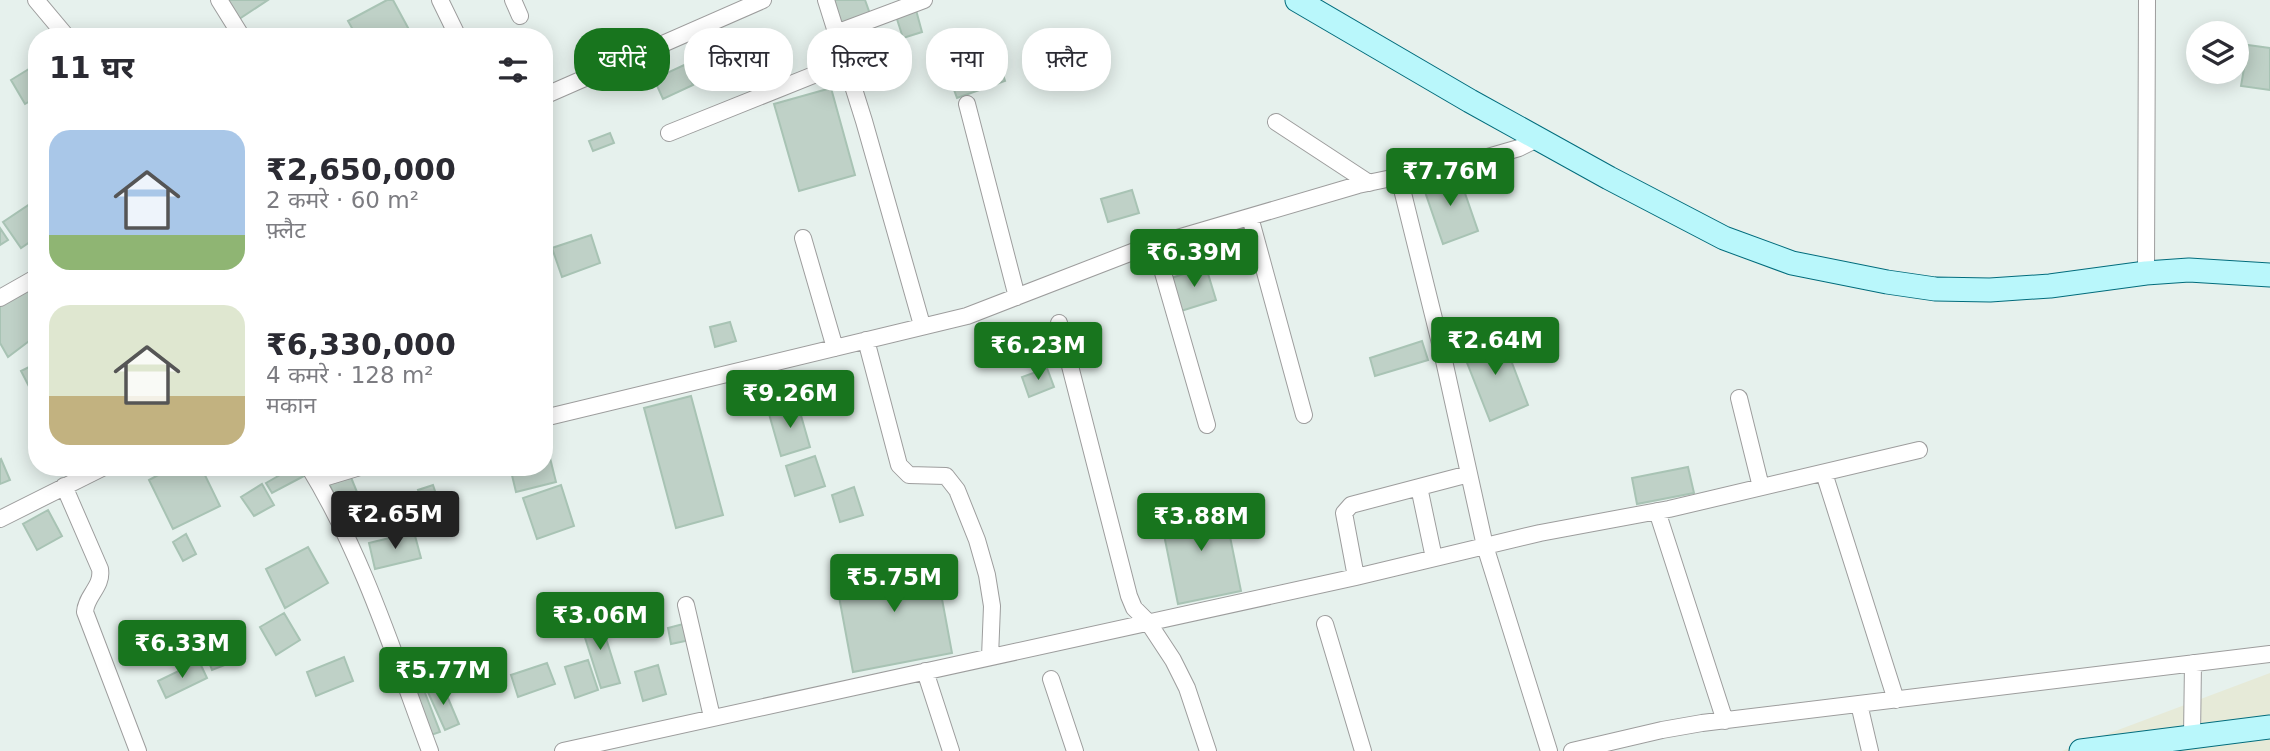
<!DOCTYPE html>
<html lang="hi">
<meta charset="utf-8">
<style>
body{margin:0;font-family:"DejaVu Sans","Noto Sans Devanagari",sans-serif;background:#f2f2f3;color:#2b2b33;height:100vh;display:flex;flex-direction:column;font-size:26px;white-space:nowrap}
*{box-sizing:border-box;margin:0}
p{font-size:23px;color:#7c7c81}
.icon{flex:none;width:38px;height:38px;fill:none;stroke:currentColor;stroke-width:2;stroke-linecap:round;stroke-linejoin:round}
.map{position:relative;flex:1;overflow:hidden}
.sheet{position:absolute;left:28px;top:28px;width:525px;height:448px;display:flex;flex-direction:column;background:#fff;border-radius:28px;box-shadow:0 4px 18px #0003}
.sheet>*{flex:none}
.top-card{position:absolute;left:574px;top:28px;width:665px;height:63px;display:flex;gap:14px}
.fabs{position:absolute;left:2186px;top:21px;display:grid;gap:14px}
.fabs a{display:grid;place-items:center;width:63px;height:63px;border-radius:50%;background:#fff;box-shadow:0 4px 18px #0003;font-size:35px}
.price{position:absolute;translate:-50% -60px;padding:0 16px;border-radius:7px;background:#18751e;color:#fff;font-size:23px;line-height:46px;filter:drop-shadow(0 2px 4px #0008)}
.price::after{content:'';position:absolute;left:50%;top:42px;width:21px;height:16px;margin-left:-10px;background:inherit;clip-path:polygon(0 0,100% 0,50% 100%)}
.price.active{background:#222;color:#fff}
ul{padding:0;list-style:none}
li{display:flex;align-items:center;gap:21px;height:175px;padding:0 21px}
li span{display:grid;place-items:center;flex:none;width:196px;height:140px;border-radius:21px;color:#555}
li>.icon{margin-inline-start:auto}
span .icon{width:84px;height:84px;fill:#fffc;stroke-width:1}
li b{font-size:30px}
h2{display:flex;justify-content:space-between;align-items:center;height:84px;padding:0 21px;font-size:30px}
.pill{padding:0 24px;border-radius:28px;background:#fff;box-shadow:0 4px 18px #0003;font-size:24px;line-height:63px}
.pill.active{background:#18751e;color:#fff}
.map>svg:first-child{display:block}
.industrial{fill:#e6ead8}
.building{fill:#bfd1c7;stroke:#a8c3b4;stroke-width:2}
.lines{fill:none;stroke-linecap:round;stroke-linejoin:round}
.street-casing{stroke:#9d9d9d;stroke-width:18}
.secondary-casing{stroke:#026c7c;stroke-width:25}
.street{stroke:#fff;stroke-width:16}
.secondary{stroke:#b9f7fb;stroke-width:23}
</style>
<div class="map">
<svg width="2270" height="751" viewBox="0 0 2270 751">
<rect width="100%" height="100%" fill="#e6f1ed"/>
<path class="industrial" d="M2270,673V751H2062Z"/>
<path class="building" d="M222,0H268L236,21Z
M387,0H393L413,37H357L348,21Z
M828,0H865L870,14L839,26Z
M916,10L922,32L903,38L896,16Z
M2248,45L2270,48V90L2241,86Z
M762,48L770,69L736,83L727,62Z
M994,48L1005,81L957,98L945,65Z
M37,64V97L25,104L11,80Z
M684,65L693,85L663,99L654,79Z
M831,88L855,175L799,191L774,104Z
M610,133L614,143L593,151L589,141Z
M1458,173L1478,231L1443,244L1423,186Z
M1132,190L1139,213L1108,222L1101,199Z
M33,202L37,208V237L21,248L3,222Z
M0,228L8,240L0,245Z
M591,235L600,263L562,277L552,248Z
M1206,267L1216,300L1181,311L1171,278Z
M31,287L37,297V335L8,357L0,343V305Z
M730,322L736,341L715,347L710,327Z
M1501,334L1528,405L1490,421L1462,350Z
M1422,341L1428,360L1375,376L1370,358Z
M37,363V402L21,371Z
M1047,368L1054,387L1029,397L1022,377Z
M691,396L723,515L676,528L644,408Z
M798,405L810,447L781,456L769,414Z
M544,434L556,482L516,492L510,467H544Z
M815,456L825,486L795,496L786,466Z
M1,459L10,480L0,484V460Z
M173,467H201L220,506L173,529L149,480Z
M294,467H299L304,476L272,493L266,483Z
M1688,467L1694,493L1637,504L1632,478Z
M350,475L368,519L348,528L329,483Z
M262,484L274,505L254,516L241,497Z
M433,485L439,503L424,508L418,490Z
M561,485L574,526L537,539L523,498Z
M854,487L863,515L840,522L832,495Z
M413,498L418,527L376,535L371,506Z
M1223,502L1241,591L1178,604L1160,515Z
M48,510L62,536L37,550L23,524Z
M414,532L421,558L375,569L369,543Z
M186,534L196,554L183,561L173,542Z
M308,547L328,583L285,608L266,569Z
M934,556L952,653L853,672L835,575Z
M284,613L300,640L276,655L260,627Z
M599,616L620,683L601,688L580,622Z
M687,623L690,640L671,644L668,628Z
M224,647L230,663L212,670L206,655Z
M344,657L353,681L316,696L307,672Z
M588,660L598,690L575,698L565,667Z
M199,661L207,678L166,698L158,681Z
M547,663L555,684L518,697L511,675Z
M658,665L666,694L643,701L635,672Z
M442,684L459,724L445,730L427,690Z
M422,685L440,732L428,736L410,690Z"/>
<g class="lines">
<defs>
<path id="street" d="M36,0L67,37
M219,0L242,37
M440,0L458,37
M513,0L520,16
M826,0L864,121L922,325
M836,33L924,0
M544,96L763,0
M967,104L1017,297
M1276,122L1369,183
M669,133L846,62
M1399,177L1441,347L1485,546L1549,751
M1250,217L1304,415
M803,238L835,348
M1155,245L1207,425
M2146,273L2147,0
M0,298L37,277
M1059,323L1129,596L1134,608L1148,622L1173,660L1187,688L1208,751
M866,340L899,465L909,475L946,476L957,490L977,540L987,575L992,606L990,657
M1739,398L1761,487
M544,418L967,316L1140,249L1358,185L1474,161L1519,148L1539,138
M309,467C363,555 394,655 430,751
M1824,473L1896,700
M317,480L360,467
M64,486L100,569C103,587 86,595 85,612L138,751
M1419,487L1434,558
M1657,511L1725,721
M0,519L104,467
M1356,577L1344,513L1351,505L1469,474
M686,605L712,717
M1325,624L1363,751
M925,671L951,751
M1051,679L1075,751
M1859,704L1870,751
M2192,736L2193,663
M563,751L1356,577L1540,533L1669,509L1919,450
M1572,751L1662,730L1702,723L2270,654"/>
<path id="secondary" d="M1297,0L1470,101L1609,178L1724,238L1792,263L1887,282L1935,289L1990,290L2050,286L2146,273L2189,270L2270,275
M2081,751L2270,727"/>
</defs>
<use href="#street" class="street-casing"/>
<use href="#secondary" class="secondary-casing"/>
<use href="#street" class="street"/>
<use href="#secondary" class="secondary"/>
</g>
</svg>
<div class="fabs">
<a><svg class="icon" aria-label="layers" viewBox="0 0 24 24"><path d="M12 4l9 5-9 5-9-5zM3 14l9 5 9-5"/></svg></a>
</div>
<b class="price" style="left:1450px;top:208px">₹7.76M</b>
<b class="price" style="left:1194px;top:289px">₹6.39M</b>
<b class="price" style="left:1495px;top:377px">₹2.64M</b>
<b class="price" style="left:1038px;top:382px">₹6.23M</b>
<b class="price" style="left:790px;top:430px">₹9.26M</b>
<b class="price active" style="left:395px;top:551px">₹2.65M</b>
<b class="price" style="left:1201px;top:553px">₹3.88M</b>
<b class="price" style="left:894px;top:614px">₹5.75M</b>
<b class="price" style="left:600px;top:652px">₹3.06M</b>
<b class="price" style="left:182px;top:680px">₹6.33M</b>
<b class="price" style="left:443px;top:707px">₹5.77M</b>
<div class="top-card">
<a class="pill active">खरीदें</a>
<a class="pill">किराया</a>
<a class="pill">फ़िल्टर</a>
<a class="pill">नया</a>
<a class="pill">फ़्लैट</a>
</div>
<section class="sheet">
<h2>11 घर<svg class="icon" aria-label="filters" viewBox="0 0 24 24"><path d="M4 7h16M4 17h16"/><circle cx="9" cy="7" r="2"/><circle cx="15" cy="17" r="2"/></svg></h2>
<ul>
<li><span style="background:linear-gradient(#a9c7e8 75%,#8fb573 0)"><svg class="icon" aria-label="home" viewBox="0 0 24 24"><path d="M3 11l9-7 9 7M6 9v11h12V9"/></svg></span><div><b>₹2,650,000</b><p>2 कमरे · 60 m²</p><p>फ़्लैट</p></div></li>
<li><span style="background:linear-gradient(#dfe7d0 65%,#c2b280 0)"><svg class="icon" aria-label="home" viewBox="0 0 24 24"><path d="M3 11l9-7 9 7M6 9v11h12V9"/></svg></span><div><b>₹6,330,000</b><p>4 कमरे · 128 m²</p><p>मकान</p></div></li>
</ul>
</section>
</div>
